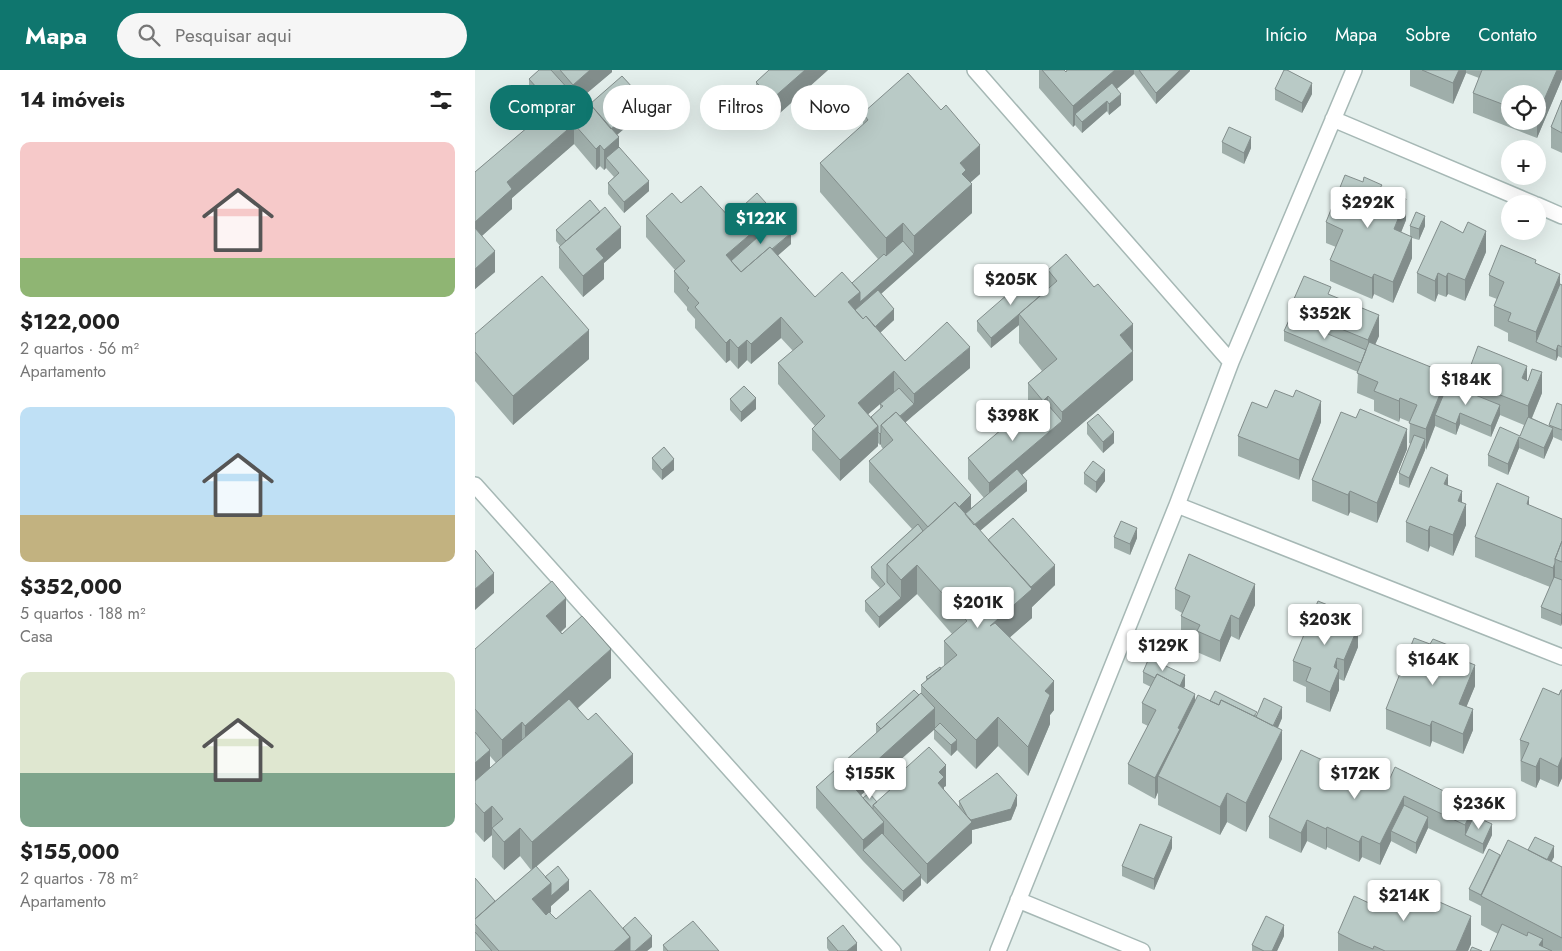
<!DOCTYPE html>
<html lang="pt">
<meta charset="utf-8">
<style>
body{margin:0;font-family:Jost,sans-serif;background:#f6f6f6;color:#222;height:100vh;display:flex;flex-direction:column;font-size:19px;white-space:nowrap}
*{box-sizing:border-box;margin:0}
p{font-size:16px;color:#767676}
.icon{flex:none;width:28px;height:28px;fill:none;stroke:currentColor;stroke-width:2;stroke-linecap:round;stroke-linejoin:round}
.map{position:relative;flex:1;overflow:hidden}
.side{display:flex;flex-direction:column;background:#fff;width:475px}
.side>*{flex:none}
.banner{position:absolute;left:15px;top:15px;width:475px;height:45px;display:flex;gap:10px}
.buttons{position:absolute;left:1026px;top:15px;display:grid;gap:10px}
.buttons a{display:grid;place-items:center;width:45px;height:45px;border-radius:50%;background:#fff;box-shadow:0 5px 20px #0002;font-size:25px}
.price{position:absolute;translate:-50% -42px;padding:0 11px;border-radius:5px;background:#fff;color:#222;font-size:16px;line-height:32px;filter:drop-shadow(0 1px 2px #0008)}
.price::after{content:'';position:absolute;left:50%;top:30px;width:15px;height:11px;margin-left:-8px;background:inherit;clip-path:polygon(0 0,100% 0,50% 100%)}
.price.current{background:#0f766e;color:#fff}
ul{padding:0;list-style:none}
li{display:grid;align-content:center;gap:10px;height:265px;padding:0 20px}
li span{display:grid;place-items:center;height:155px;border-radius:10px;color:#555}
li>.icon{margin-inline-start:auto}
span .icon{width:90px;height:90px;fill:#fffc;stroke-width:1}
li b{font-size:21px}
h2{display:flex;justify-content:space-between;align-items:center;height:60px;padding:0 20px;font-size:21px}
.chip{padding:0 18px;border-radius:22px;background:#fff;box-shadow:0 5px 20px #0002;font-size:18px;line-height:45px}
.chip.current{background:#0f766e;color:#fff}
header{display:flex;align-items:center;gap:30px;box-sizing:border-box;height:70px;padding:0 25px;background:#0f766e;color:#fff}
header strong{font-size:24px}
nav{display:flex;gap:28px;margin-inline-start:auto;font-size:18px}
.search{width:350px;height:45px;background:#f6f6f6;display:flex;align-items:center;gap:12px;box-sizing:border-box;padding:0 18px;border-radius:28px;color:#767676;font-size:19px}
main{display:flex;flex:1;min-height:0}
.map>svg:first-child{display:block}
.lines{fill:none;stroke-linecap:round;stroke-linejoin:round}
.minor-casing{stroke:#a6b8b5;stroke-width:18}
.minor{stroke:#fff;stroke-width:15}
.wall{fill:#9faeaa;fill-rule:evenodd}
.shaded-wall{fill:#828d8b}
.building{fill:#b9cac6;stroke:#828d8b}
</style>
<header>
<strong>Mapa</strong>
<div class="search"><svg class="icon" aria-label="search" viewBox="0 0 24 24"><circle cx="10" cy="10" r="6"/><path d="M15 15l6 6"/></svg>Pesquisar aqui</div>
<nav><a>Início</a><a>Mapa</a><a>Sobre</a><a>Contato</a></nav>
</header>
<main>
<section class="side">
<h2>14 imóveis<svg class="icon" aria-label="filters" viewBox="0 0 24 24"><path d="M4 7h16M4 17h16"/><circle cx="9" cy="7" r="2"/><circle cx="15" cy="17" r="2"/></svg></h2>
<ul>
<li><span style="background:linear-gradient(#f6c9c9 75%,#8fb573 0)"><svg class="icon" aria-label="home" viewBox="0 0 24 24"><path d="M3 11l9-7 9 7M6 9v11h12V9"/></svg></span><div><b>$122,000</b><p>2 quartos · 56 m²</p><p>Apartamento</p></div></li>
<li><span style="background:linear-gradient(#bfe0f5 70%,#c2b280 0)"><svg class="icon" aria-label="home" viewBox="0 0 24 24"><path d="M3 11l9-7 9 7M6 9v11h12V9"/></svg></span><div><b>$352,000</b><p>5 quartos · 188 m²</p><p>Casa</p></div></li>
<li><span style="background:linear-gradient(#dfe7d0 65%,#7fa58c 0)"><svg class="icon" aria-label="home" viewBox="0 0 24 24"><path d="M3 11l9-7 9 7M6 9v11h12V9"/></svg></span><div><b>$155,000</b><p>2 quartos · 78 m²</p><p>Apartamento</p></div></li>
</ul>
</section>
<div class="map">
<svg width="1087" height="881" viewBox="0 0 1087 881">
<rect width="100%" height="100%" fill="#e4efec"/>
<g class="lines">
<defs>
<path id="minor" d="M500,0L756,292
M858,49L1059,134
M1062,135L1087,146
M0,415L418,881
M702,435L1087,587
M543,830L667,881
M523,881L702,435L756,292L879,0"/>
</defs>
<use href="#minor" class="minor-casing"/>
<use href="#minor" class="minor"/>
</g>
<path class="wall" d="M64,0H137V2L108,26L115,34L170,41L142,65L144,77L174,121L149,143L133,124V113L139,107L131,98L129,100L125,96L121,100L99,74L37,128V139L7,166L20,202L0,219V102L72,41L54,20V9Z
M294,0H353L297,50L281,32V12Z
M564,0H589L591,2L592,0H715V1L681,34L659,4L642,19L646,35L634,45L632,41L607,63L600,55L598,57L564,18Z
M935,0H1087V9L1062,68L998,43V23L1004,8L991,3L978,34L935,16ZM1035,24H1062V51H1035Z
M800,19L837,24L827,43L800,30Z
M1087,30V83L1076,78V57Z
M388,43L505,104L495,113L497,143L406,224L419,250L405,263L430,291L495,298L430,352L496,438L509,428L493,409V388L553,337V313L567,301L544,273V255L516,278L502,261V251L571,221L573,219V200L658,280V310L547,405L552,421L505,461L513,470L580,515L557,537V548L535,567L579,640L575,645V654L553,706L523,676L501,699L482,680L476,686L459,669V659L386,725L388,728L402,732L422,713V706L471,716L469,717V720L484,737V731L542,735L536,750L497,760V773L452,814L446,808V815L428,832L388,791L341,738V717L401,664V654L444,625L446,623V615L451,611V607L469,596V571L477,564L442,524L404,558L390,541V531L405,518L396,508V497L437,459L394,412V391L408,379L406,376V374L405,375L403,373V376L365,411L337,380V359L340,356L303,314V293L318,281L306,268L276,294L272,290L263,299L255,290L251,293L220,258V249L212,240V237L199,222V201L200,200L171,167V146L206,133L255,148L300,152L316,174L303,185L340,227L377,213L403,189L345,122V93L388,55ZM419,322L405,334V339L396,347L393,344Z
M747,72L776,78L769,94L747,83Z
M888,112L907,118L931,150L926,162L935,167V156H950L944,170L937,168V188L918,233L899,224L897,229L855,211V190L861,177L851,173V152Z
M81,160L146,178L129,193V209L108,227L84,198V177L85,176L81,171Z
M1011,182L990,231L973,224L971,227L963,224L960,232L942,223V203Z
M1061,193L1085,215H1087V288L1083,286L1081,291L1033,271V263L1019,256V236L1022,229L1014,226V205Z
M856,225L904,266L900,274L973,314L990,321V311L1052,310L1067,323L1057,348L1074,356L1087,335V371L1078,367L1069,389L1044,378L1033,405L1013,396V385L1045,366L1049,355L1025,345L1016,367L985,354L981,365L960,356L934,418L924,414V403L936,374L934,373L935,352L925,348L924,352L899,341V330L882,323L883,302L809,271V261L815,248V238Z
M0,264L114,289L38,355L0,311Z
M255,329L281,339L266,352L255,340Z
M792,338L846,352L824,410L763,386V366Z
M612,353L639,373L628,383L612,364Z
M932,379L902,453L875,442L873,446L837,431V410Z
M177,388L199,400L187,410L177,399Z
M609,403L630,411L621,423L609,414Z
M973,415L987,432L991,455L978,486L955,476L953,482L931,472V452Z
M1054,436L1087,449V553L1086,556L1066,548V537L1075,517L1000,487V467Z
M639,467L662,468L655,485L639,478Z
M700,519L780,535L764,570L756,566L745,592L722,582V574L706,566V546L707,543L700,539Z
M860,547L883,577L869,611L864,609V620L855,642L831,632V617L818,611V591Z
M91,557L86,562L136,608L103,638L158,713L61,797L70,807L94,820L76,836V842L75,843L81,849L148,858L177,877L172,881H0V808L20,831L56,800L45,786L29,800L17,787V765L9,772L0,762V579ZM15,686L21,693L15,698Z
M983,588L1000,616L991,637L998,660L988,684L957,671L955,677L911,659V639Z
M668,602L710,616L709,618L720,631H735L782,645L807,648L803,658L807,689L771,762L752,752L745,765L683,735V722L680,729L653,714V694L673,656L667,653V633L676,617L668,613Z
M1087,620V708L1083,717L1065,709L1061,718L1046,711L1045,670Z
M877,704L911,717L999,746L1017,765L1008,784L953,758L941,784L916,771L905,795L887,787L884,792L852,777L851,780L832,771L826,783L794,768V747Z
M697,778L679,820L647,806V796Z
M1053,780L1079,787L1076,792L1087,797V881H1015L1023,864L1006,855V836L994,830V819L1026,785Z
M863,863L996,874L993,881H863Z
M809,866L802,881H777V875Z
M352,868L382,881H354L352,878Z
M188,875L244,881H188Z"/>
<path class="shaded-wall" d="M115,0H137V2L98,35V15Z
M330,0H353L297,50V29Z
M640,0H659V4L605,50L600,44V55L598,57V36Z
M705,0H715V1L681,34V23Z
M984,0H991V3L978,34V13Z
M1082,0H1087V9L1062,68V46Z
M837,13V24L827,43V33Z
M646,24V35L634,45V34Z
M170,31V41L131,74V63Z
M632,31V41L607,63V52Z
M99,54V74L37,128V139L0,172V152L32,112Z
M144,67V88H131V98L129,100V80Z
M776,67V78L769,94V83Z
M125,75V96L121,100V79Z
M505,75V104L491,116L497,114V143L381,246L373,232L385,222L439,184V166L485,93Z
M174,111V121L149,143V132Z
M931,129V150L919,180V159Z
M300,143V164L251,195V185Z
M950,146V156L944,170V159Z
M428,153V182L411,197V168Z
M146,157V178L129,193V209L108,227V206L121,179Z
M1011,161V182L990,231V210Z
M316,163V174L264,220V209Z
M937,167V188L918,233V212Z
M20,181V202L0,219V199Z
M963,203V224L960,232V211Z
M973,203V224L971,227V207Z
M899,204V224L897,229V208Z
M1085,204V224L1061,272V283V262Z
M419,239V250L395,272V261Z
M544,244V255L516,278V268Z
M904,245V266L893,291V270Z
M306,247V268L276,294V274Z
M658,254V310L514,433V413L587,351V342L645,265Z
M114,260V289L38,355V326Z
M255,269V290L251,293V273Z
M272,270V290L263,299V278Z
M1083,275V286L1081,291V281Z
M495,277V298L439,345V324Z
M1052,296V317L1047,308Z
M419,301V322L383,353V333Z
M1067,302V323L1053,357V336Z
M973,304V324L960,345V356L951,380V359Z
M573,326V355L568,360V331Z
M281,328V339L266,352V342Z
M925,328V348L924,352V331Z
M846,331V352L824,410V390Z
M439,334V345L415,366L410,360Z
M1025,335V345L1016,367V356Z
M985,343V354L981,365V354Z
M403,356V376L365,411V390Z
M1078,358V368L1069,389V378Z
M932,359V379L902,453V433Z
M639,362V373L628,383V372Z
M406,363V374L405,375V364Z
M1044,367V378L1033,405V394Z
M950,369V380L934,418V408Z
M199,389V400L187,410V400Z
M630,400V411L621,423V412Z
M973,405V426L969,414Z
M552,411V421L493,471V460Z
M875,421V442L873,446V425Z
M987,421V442L983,431Z
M496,425V446L442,496V524L404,558V547L426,528V510L457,461Z
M1054,427V447L1052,434Z
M991,434V455L978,486V465Z
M955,456V476L953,482V461Z
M662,458V468L655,485V474Z
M1080,493V513L1078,518V498Z
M580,495V515L557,537V548L515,585V556Z
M19,503V523L0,540V519Z
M780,514V535L764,570V549Z
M91,528V557L71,575V546Z
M860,538V559L857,546Z
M1087,542V553L1086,556V545Z
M756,545V566L745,592V571Z
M883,557V577L869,611V590Z
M136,579V608L50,685V656Z
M983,579V599L980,587Z
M862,588V605L864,600V620L855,642V622L859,597Z
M1000,595V616L984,655V634Z
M710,605V616L703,630V619Z
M579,611V640L575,645V654L553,706V677L570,621Z
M720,624V645L683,706V722L680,729V708L703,658Z
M807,637V648L795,675V664Z
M460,638V659L376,734V714Z
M998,639V660L988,684V664Z
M523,647V676L501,699V670Z
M957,651V671L955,677V656Z
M47,652V681L27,699V670Z
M807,660V689L771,762V733Z
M482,670V680L476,686V675Z
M15,680V700L0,713V693Z
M158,684V713L57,800V772Z
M1087,687V708L1083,717V697Z
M1065,688V709L1061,718V697Z
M471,695V716L469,717V728L463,713L464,702Z
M752,723V752L745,765V737Z
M542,725V735L536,750L497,760V773L452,814V794L494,750Z
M929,726V746L916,761V771L905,795V774Z
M17,736V765L9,772V743Z
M999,736V756L990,765V776V755Z
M953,747V758L941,784V773Z
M832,750V771L826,783V763Z
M409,752V772L388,780V770Z
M1017,754V765L1008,784V774Z
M852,757V777L851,780V759Z
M45,758V786L29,800V772Z
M887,766V787L884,792V772Z
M697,767V778L679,820V809Z
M1079,776V787L1069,806V795Z
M446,805V815L428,832V821Z
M94,810V820L76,836V826Z
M76,813V842L57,858V829Z
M996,846V874L993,881H981Z
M809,855V866L802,881H797Z
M177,866V877L172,881H160Z
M155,867V881H139Z
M1068,869V881L1064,875Z
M382,873V881H372Z"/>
<path class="building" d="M64,0H76L95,21L78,36L54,9Z
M85,0H115L98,15Z
M294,0H330L297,29L281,12Z
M567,0H589L591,2L592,0H640L598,36Z
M664,0H705L681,23Z
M809,0H812L837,13L827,33L800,19Z
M947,0H984L978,13Z
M1007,0H1082L1062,46V24H1035V37L998,23Z
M433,3L466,40L471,35L505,75L485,93L491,100L487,104L497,114L439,166L428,153L411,168L345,93L393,50L388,43Z
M147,6L170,31L136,59L115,34Z
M637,13L646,24L634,34L632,31L607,52L600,44Z
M100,17L144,67L129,80L125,75L121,79L99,54L32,112L37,119L0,152V102Z
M1087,30V63L1076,57Z
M754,57L776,67L769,83L747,72Z
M144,77L174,111L149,132L133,113L144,103L131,88Z
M870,105L888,112L889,107L907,115L905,118L931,129L919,159L937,167L918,212L899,204L897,208L855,190L868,160L851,152Z
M226,116L255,148L282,123L300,143L251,185L266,202L295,177L340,227L367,202L385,222L373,232L388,249L391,246L430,291L472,252L495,277L439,324L419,301L383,333L403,356L365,390L337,359L350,346L303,293L328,272L306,247L276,274L272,270L263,278L255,269L251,273L220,237L224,233L212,220L214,218L199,201L210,191L171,146L197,123L206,133Z
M115,130L125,142L91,171L81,160Z
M130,137L146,157L121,179L129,188L108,206L84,177Z
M941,142L950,146L944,159L935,156Z
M303,149L316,163L297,179L295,177L266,202L256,191Z
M966,151L988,163L993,152L1011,161L990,210L973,203L971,207L963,203L960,211L942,203Z
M0,158L20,181L0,199Z
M428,171L439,184L385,232V222L377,213L409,184L411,186Z
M1026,175L1061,190L1060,193L1085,204L1061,262L1033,251L1036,243L1019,236L1029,212L1014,205Z
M591,184L619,217L623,214L658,254L645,265L658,281L587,342L573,326L568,331L553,313L582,289L544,244L582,211L573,200Z
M556,204L571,221L516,268L502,251Z
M67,206L114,260L38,326L0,282V264Z
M829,206L856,217L853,224L904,245L893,270L815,238Z
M1085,214L1087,215V277L1083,275L1081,281L1061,272Z
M403,220L419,239L400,257L391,246L388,249L380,240Z
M815,248L891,280L886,293L809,261Z
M894,272L973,304L951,359L934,353L942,335L925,328L924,331L899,321L903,312L882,303Z
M1003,276L1052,296L1047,308L1053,311L1057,299L1067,302L1053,336L990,311Z
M973,314L1025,335L1016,356L985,343L981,354L960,345Z
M269,316L281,328L266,342L255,329Z
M424,318L439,334L425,346L421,342L406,355V363L405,364L403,362V356L396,347L408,336L405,334Z
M800,320L818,327L821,320L846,331L824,390L763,366L777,332L792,338Z
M1082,333L1087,335V360L1074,355Z
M573,335L587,351L514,413L493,388L554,336L561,345Z
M885,339L932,359L902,433L875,421L873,425L837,410L866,342L881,348Z
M421,342L496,425L484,437L480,432L453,457L394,391L418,370L406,355Z
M623,344L639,362L628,372L612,353Z
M1053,347L1078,358L1069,378L1044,367L1033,394L1013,385L1025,357L1045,366Z
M939,365L950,369L934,408L924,403Z
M189,377L199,389L187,400L177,388Z
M618,391L630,400L621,412L609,403Z
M956,397L973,405L969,414L987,421L983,431L991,434L978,465L955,456L953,461L931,452Z
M542,399L552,411L499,455L490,444Z
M1022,413L1054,427L1052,434L1087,449V471L1080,489V493L1078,498L1000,467Z
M480,432L557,519L515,556L520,553L579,611L570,621L575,625L553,677L523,647L501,670L446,615L482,585L469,571L492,551L442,495L426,510L412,494Z
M538,448L580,495L556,517L513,470Z
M646,451L662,458L655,474L639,467Z
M443,454L448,461L412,494V512L426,528L404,547L390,531L410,514L396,497Z
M1087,471V492L1080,489Z
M0,480L19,503L0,519Z
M714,484L780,514L764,549L756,545L745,571L722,561L725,555L706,546L715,526L700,519Z
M1079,507L1087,510V542L1086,545L1066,537Z
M77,511L91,528L71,546L87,564L107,546L136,579L50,656L47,652L27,670L0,639V579Z
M843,531L860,538L857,546L883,557L869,590L862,588L859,597L864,600L855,622L831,611L836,598L818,591Z
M939,568L955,574L958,569L983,579L980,587L1000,595L984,634L998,639L988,664L957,651L955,656L911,639Z
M674,588L710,605L705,616L682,604L680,608L668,602Z
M465,597L466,599L453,609L451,607Z
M682,604L720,624L703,658L705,659L680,708L653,694L681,640L667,633Z
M1068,618L1084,625L1086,620H1087V687L1083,697L1065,688L1061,697L1046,691L1054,673L1045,670Z
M439,620L444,625L406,659L401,654Z
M740,621L782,642L779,646L746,630L744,635L735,631Z
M446,623L460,638L376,714L409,752L388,770L341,717Z
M723,625L744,635L746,630L807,660L771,733L752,723L745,737L683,706Z
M789,628L807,637L798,656L781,647Z
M94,629L113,650L121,643L158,684L57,772L45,758L29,772L17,758L28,749L17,736L9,743L0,733V711Z
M465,653L482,670L476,675L459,659Z
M0,662L15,680L0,693Z
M454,677L471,695L464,702L469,707L463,713L497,752L452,794L398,735L426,710L422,706Z
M826,680L877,704L878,702L911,717L920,697L999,736L990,755L929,726L905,774L887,766L884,772L852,757L851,759L832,750L826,763L794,747Z
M522,703L542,725L536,739L496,750L492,746L484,731Z
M394,723L402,732L398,735V739L388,728Z
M929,735L953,747L941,773L916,761Z
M999,746L1017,754L1008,774L990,765Z
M665,754L697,767L679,809L647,796Z
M407,763L446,805L428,821L388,780Z
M1060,767L1079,776L1072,790L1053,780Z
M1033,770L1087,797V868L1006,826Z
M1014,779L1025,785L1006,825L994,819Z
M61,796L76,813L57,829L71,845L74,842L81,849L115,820L155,867L139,881H24L0,854V849Z
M83,796L94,810L76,826V813L70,807Z
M0,808L20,831L0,849Z
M905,814L921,821L924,814L996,846L981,881H910L899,876L898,879L881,872L863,863L879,826L896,834Z
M791,846L809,855L797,881H789L777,875Z
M160,847L177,866L160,881H155V867L148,858Z
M218,851L244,881H193L188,875Z
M1027,854L1052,866L1053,862L1068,869L1064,875L1077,881H1015Z
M368,855L382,873L372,881H363L352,868Z
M0,862L17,881H0Z
M997,877L1007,881H995Z"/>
</svg>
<div class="buttons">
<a><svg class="icon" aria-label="locate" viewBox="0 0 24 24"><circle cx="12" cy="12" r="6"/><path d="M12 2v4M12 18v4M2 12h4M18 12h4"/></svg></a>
<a>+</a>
<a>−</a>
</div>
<b class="price" style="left:893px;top:159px">$292K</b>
<b class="price current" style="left:286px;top:175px">$122K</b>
<b class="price" style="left:536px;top:236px">$205K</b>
<b class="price" style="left:850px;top:270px">$352K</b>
<b class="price" style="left:991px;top:336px">$184K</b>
<b class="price" style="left:538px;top:372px">$398K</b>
<b class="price" style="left:503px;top:559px">$201K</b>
<b class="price" style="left:850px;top:576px">$203K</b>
<b class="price" style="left:688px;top:602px">$129K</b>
<b class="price" style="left:958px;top:616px">$164K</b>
<b class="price" style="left:395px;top:730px">$155K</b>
<b class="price" style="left:880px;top:730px">$172K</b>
<b class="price" style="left:1004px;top:760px">$236K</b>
<b class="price" style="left:929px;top:852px">$214K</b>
<div class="banner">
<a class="chip current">Comprar</a>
<a class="chip">Alugar</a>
<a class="chip">Filtros</a>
<a class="chip">Novo</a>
</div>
</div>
</main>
